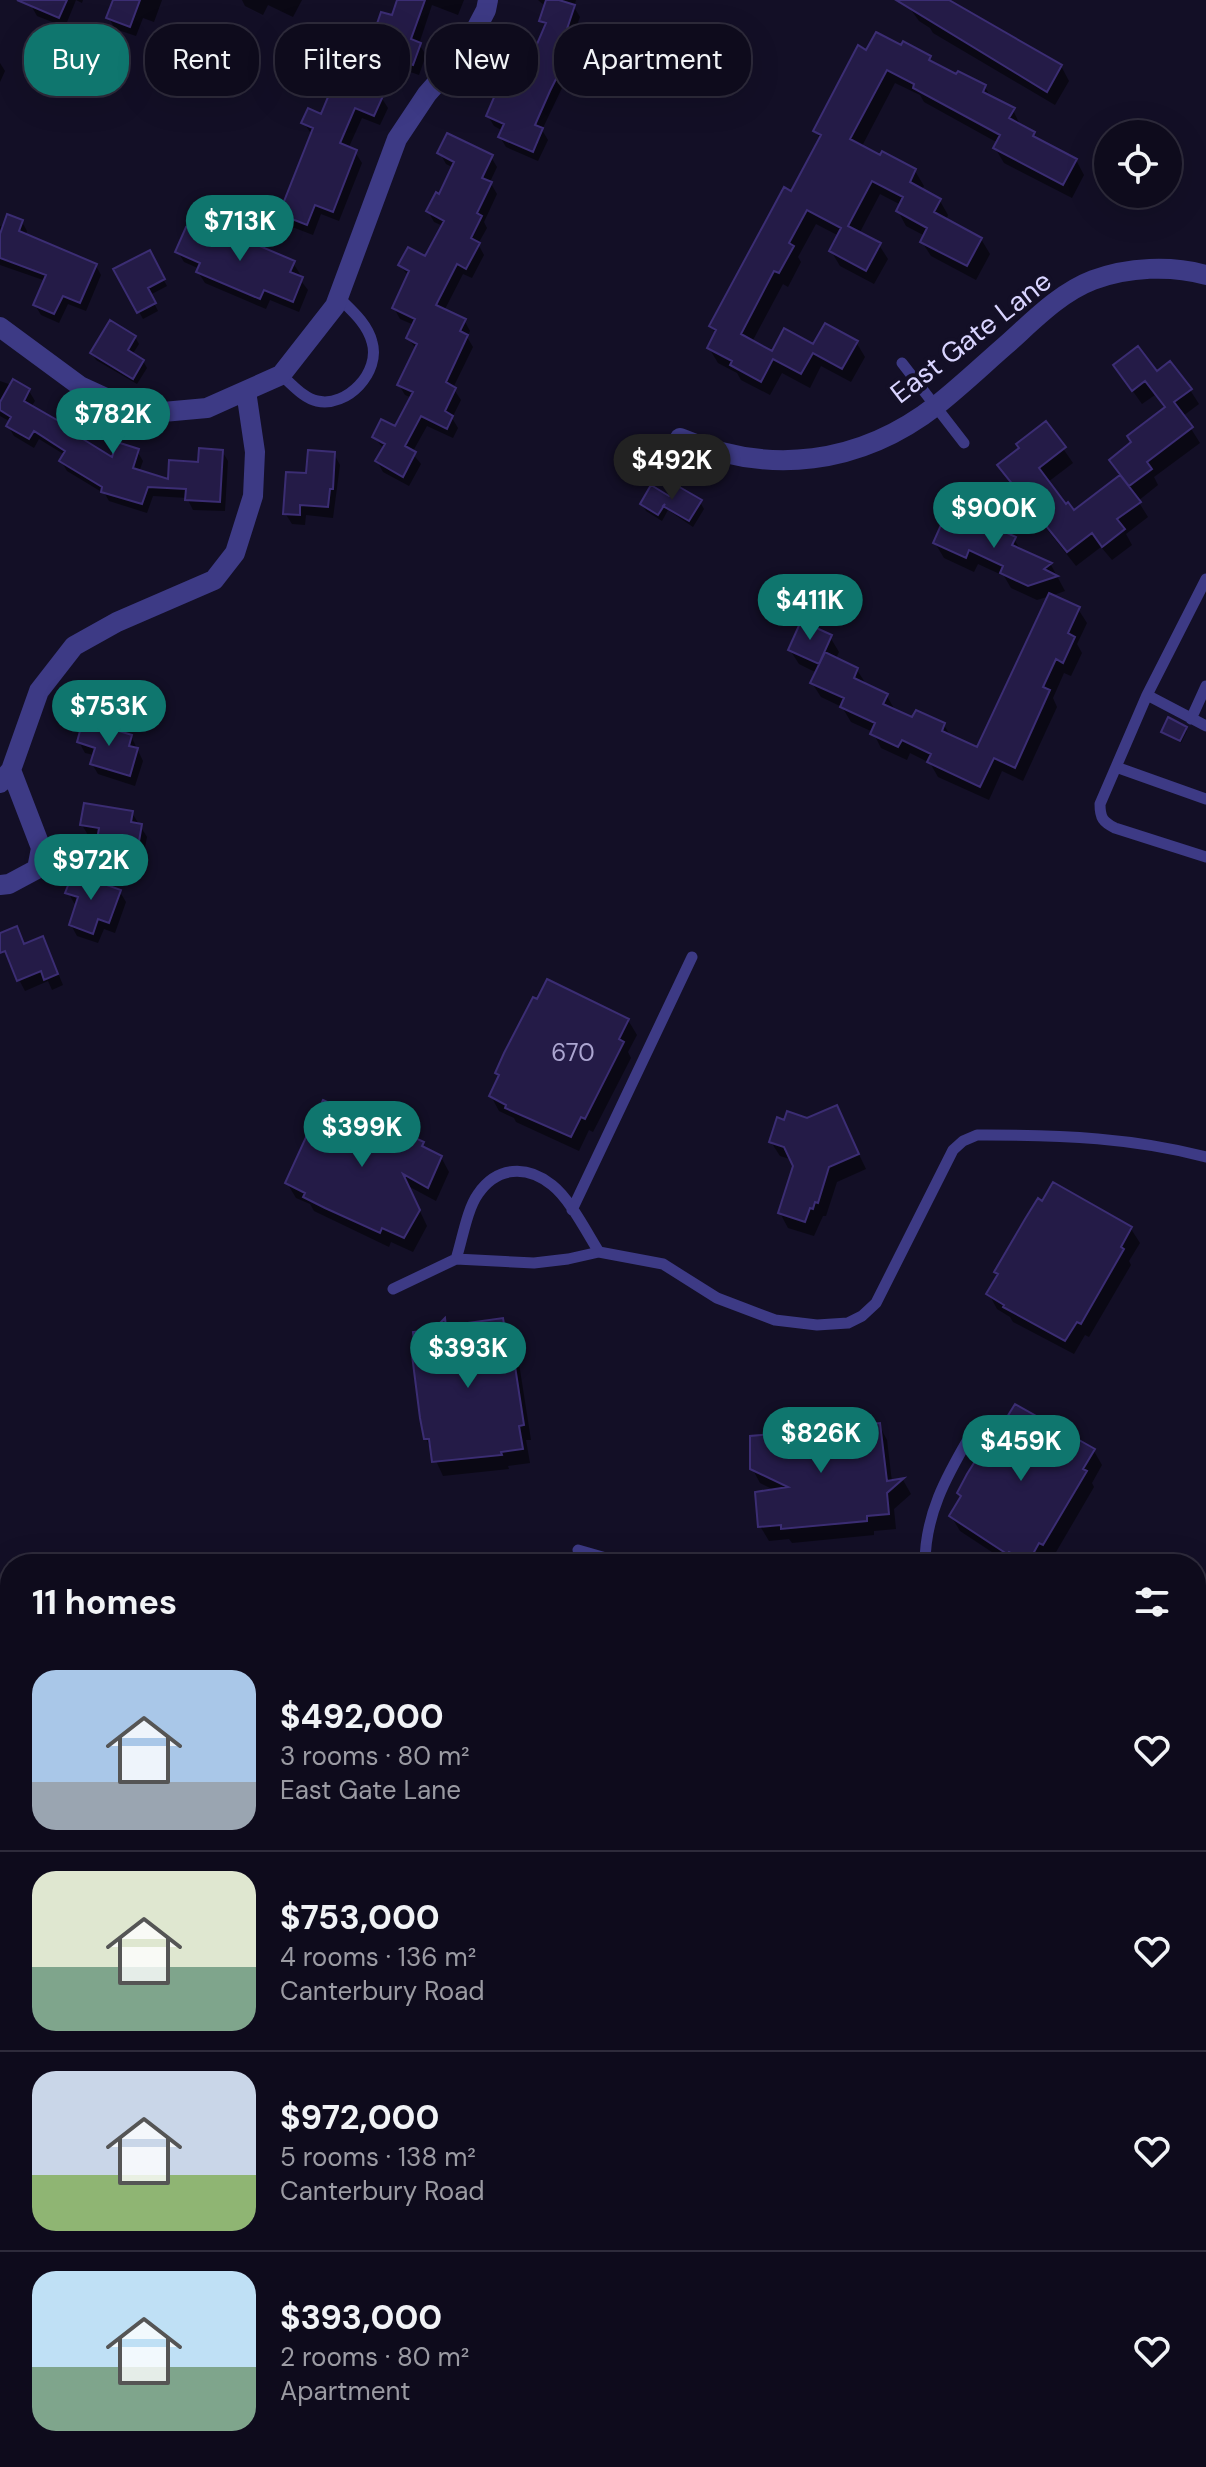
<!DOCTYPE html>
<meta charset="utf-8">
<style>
body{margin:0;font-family:"DM Sans",sans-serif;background:#171425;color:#f1f3f6;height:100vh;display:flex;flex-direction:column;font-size:30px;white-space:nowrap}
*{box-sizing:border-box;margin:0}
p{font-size:26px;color:#9b9ba3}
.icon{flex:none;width:44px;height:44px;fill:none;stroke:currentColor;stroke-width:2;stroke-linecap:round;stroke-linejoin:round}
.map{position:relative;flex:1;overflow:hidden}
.sheet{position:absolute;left:0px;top:1554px;width:1206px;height:914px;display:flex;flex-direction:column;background:#0e0b1c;border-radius:32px 32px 0 0;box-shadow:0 8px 32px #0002,0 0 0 2px #2e2b3b}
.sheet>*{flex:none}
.top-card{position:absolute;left:24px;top:24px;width:800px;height:72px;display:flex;gap:16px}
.buttons{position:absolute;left:1094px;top:120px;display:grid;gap:16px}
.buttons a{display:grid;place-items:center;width:88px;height:88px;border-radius:50%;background:#0e0b1c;box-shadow:0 8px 32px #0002,0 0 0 2px #2e2b3b;font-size:40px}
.price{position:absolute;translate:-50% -68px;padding:0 18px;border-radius:28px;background:#0f766e;color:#fff;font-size:26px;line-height:52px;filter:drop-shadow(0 2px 4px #0008)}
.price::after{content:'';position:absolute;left:50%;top:48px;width:24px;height:18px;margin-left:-12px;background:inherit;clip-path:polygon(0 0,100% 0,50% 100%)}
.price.current{background:#222;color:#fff}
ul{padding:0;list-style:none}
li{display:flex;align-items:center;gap:24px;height:200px;padding:0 32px}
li+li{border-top:2px solid #2e2b3b}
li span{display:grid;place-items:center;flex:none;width:224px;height:160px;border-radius:24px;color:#555}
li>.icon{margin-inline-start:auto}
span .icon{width:96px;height:96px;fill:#fffc;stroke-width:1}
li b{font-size:34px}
h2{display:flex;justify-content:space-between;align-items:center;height:96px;padding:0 32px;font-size:34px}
.tag{padding:0 28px;border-radius:32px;background:#0e0b1c;box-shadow:0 8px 32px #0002,0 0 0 2px #2e2b3b;font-size:28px;line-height:72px}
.tag.current{background:#0f766e;color:#fff}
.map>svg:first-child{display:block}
.green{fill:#12302f}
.shadow{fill:#0007}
.building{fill:#241b47;stroke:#3b2d73;stroke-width:2}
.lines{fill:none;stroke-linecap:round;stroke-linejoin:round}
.path{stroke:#2fb8b0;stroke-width:4;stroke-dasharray:4 6;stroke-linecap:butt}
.lane{stroke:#3d3a85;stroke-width:11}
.street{stroke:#3d3a85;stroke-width:20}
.secondary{stroke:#6f6bff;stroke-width:20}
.labels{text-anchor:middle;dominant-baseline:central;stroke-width:8;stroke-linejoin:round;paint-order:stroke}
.number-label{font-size:24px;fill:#aca6d1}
.street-label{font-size:28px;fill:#d9d4ff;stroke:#130f26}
</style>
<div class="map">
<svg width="1206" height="2467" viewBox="0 0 1206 2467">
<rect width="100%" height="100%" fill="#130f26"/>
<path class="green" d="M1206,2403V2462L1204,2467H1175L1180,2458H1196V2424Z"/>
<path class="shadow" d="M28,0H83L82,3L76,0L65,27L37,16Z
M115,0H162L154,22L143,18L136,36L115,29L109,18Z
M242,0H302L293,17L268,5L263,15L245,6Z
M404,0H464L458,15L432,5L419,44L426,55L419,75L376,60L370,49Z
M538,0H576L574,7L580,17L566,55L575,59L581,69L569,91L562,88L542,130L548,140L538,161L506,147L500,137L503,131L494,126L488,116L533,59L546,28L541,20L546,7Z
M904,0H951L954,5L1061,66L1069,81L1055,105L933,33L930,28L919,21Z
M867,52L929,58L933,64L985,87L991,98L1013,110L1021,127L1034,133L1038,140L1076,160L1084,175L1072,198L1004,163L995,148L998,143L924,102L920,95L895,83L861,148L915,171L924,186L921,191L940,201L948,215L946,220L981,239L990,254L976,280L931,256L922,242L925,236L906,226L898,211L901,205L880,194L859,234L879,245L888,259L874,284L840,266L831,251L839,236L816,224L798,257L801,262L788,287L783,284L752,342L773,354L856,342L865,357L851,382L821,366L810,388L782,373L770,395L741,380L737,373L718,363L709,348L716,335L711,326L821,140L815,131Z
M0,63L5,71L0,82Z
M330,69L372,72L378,83L374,94L381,97L388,108L380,125L362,118L348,149L355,152L362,163L339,221L321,214L313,235L287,225L281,214L312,135L304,123L322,116L337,81Z
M440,153L491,157L497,167L490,182L497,194L484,222L487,228L478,244L484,255L472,278L463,274L444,311L464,320L470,331L467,337L473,347L453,388L461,400L452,418L458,428L453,438L427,426L412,453L421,464L409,486L383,472L377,461L384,449L374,437L396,429L412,398L405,395L399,385L417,350L408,338L414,325L400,319L394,308L409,277L400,265L426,258L443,226L434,222L428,211L440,196L454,168L446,164Z
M22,222L27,231L25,236L96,266L101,275L86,311L68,304L59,323L41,315L35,305L46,281L0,265V226L5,227Z
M201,236L293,263L300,274L298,277L308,290L299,312L270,300L266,309L205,283L198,272L200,269L184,262L178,252Z
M149,253L167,286L150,295L158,311L143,319L116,270Z
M135,337L139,344L132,355L143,361L147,368L137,384L96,360L92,353Z
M1115,366L1157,374L1190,390L1199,404L1183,416L1200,443L1154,477L1158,485L1138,501L1148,517L1126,534L1132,545L1112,560L1101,547L1076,566L1008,480L999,465L1021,449L1046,424L1073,463L1048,482L1074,513L1121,477L1111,460L1133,443L1166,409L1155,395L1142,404Z
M0,381L29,391L35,401L31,407L64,427H83L88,437L85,442L113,460L137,451L143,461L139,472L170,482L222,451L228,461L225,511L193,510L187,498L153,496L147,513L109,501L105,494L67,471L61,461L65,455L39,439L34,448L14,436L8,426L11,422L0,416Z
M334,454L340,465L333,518L306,515L305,525L292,524L285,513L308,475Z
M670,499L700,502L704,509L693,527L668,510L662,521L646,511L642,504Z
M979,533L1014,539L1021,551L1051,565L1065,591L1051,596L1078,609L1087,623L1077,644L1082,653L1071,676L1064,673L1053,698L1057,707L1023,781L1002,771L989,800L938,777L930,763L910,753L907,760L881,748L873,732L851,722L842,707L821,697L812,683L817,673L799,664L790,650L830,637L839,652L835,660L857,670L866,684L887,696L896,712L913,720L944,725L951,737L978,750L1050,596L1037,600L1011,588L1004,576L978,564L974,572L944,558L935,543Z
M1186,728L1187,731L1181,743L1163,732Z
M131,736L143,761L135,786L98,774L92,764L94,755L85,753L79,742Z
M132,813L147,837L142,863L104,857L98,846L100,837L88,835L82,825Z
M68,892H120L126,902L115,933L104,929L98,943L77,936L71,925L78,905L74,903Z
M16,928L25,946L48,949L63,985L52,990L48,981L25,991L0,943V935Z
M628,1020L637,1035L628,1052L631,1058L593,1132L589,1130L579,1151L516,1122L514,1118L499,1111L491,1096L500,1078L497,1073Z
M836,1107L866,1169L837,1182L826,1216H823L814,1236L788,1228L780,1213L795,1166L793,1160L780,1156L771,1142L785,1122L807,1120Z
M422,1144L426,1151L441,1157L449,1172L436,1201L408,1186L427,1226L413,1252L391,1242L389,1247L314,1211L310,1204L296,1198L287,1183Z
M1131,1229L1140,1243L1129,1261L1131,1265L1089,1337L1085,1335L1074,1354L1013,1322L1010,1317L997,1309L989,1294L999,1276L996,1272Z
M502,1320L518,1357L531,1440H526L530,1463L508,1466L509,1469L443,1476L426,1439L418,1356L435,1331L445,1322L448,1328Z
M879,1425L887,1440L892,1482L903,1480L911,1494L894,1509L896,1529L874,1531V1535L792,1543L789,1539L769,1541L760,1526L776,1491L760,1483L752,1468L859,1427Z
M1094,1451L1102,1465L1092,1483L1094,1487L1052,1559L1048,1557L1044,1564H1010L960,1531L951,1516L962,1498L959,1493Z
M304,2458H391L388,2467H309Z
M544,2458H590L588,2461L585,2459L581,2467H539Z
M1067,2458H1165L1160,2467H1062Z"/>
<path class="building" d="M17,0H67L59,18Z
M113,0H140L130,27L106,18Z
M397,0H425L411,39L421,43L413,65L368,50L381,12L392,15Z
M546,0H559L575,5L560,50L576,57L563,82L556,79L550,91L535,125L543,128L533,152L498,137L504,124L486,116L513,53L526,58L528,54L532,56L546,23L539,21Z
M896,0H949L1062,65L1047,92Z
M876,32L901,45L903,41L931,56L929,60L956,74L958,71L986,85L983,92L1015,108L1009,118L1035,132L1033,136L1077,159L1063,185L993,148L1000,135L913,88L914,84L887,70L850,139L880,155L882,151L916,169L910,182L941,199L934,212L982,238L967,266L920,242L927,228L896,211L903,197L872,181L848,226L881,243L866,271L829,251L841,228L807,210L789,243L794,246L779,273L774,271L741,334L772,351L784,328L813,344L825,323L858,341L842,369L813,353L801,374L773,359L761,382L730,365L732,361L707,348L716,330L709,326L784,187L791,191L821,135L813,131L858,45L866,50Z
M334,54L374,70L366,88L383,96L374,116L355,108L340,143L357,150L333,212L315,205L307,225L279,214L313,128L301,123L308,108L321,114L338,73L328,69Z
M447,133L493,155L482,178L492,182L477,213L482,216L471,238L480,243L466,269L457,264L436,305L466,319L460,331L468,335L446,382L456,388L445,411L453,416L447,429L421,416L405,446L416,452L403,477L375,461L385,444L372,437L381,419L395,426L413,392L397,385L417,344L406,338L415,319L392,308L409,271L398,265L408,247L425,256L444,221L426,211L436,192L439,194L454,162L437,153Z
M7,214L23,220L19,231L97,264L80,303L63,296L54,314L33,305L46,275L0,258V234Z
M205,223L295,261L290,272L303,277L293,302L264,290L260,299L196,272L200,263L175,252L186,227L200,234Z
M150,250L165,279L148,288L156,303L137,313L113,269Z
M110,320L136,336L128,350L144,360L133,379L90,353Z
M1138,346L1157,371L1170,361L1192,389L1174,402L1193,427L1147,462L1152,469L1129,486L1109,460L1131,442L1127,436L1165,407L1145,381L1132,391L1113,365Z
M13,379L30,389L24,401L64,424L69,416L84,425L78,436L112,457L117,442L139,449L133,468L168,479L169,460L198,462L199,448L223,450L220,502L185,500L186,489L148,487L142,504L101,492L102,487L59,461L65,451L34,431L29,439L6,426L11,417L0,410V402Z
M1046,421L1066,447L1039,468L1066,504L1068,502L1074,510L1120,475L1141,502L1117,519L1125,529L1102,547L1092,533L1067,552L997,465L1019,448L1016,444Z
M308,450L335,452L333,489H330L328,507L300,505V515L283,514L286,472L306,473Z
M651,485L669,496L676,485L702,500L689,521L663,506L665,504L658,515L640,504Z
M945,516L978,531L983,522L1016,537L1012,545L1052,563L1044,569L1058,576L1028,586L1000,573L1003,566L969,550L966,558L933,543Z
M1049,593L1080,607L1068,633L1075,637L1063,663L1056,659L1043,687L1050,690L1015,768L994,758L980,787L927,762L931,754L902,740L898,747L870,734L875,723L840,707L844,698L810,683L825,652L858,668L854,678L888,694L883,704L912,717L916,710L945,723L942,731L977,747Z
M801,621L832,635L819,664L788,650Z
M1168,717L1187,727L1180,741L1161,732Z
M83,720L132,735L129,746L138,748L130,776L90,764L95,748L77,742Z
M84,803L133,811L131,822L142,824L137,853L96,846L99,828L80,825Z
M73,873L121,890L109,923L98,919L93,934L69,925L78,897L65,893Z
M17,926L24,944L43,936L58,974L44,980L41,971L17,981L5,951L0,953V933Z
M547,979L629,1019L619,1039L624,1042L585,1119L581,1117L571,1137L505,1108L506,1105L489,1096L499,1075L495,1073L504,1053L533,997L537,999Z
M323,1100L344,1110L345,1106L424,1142L422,1146L442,1156L428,1188L403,1174L420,1210L404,1238L382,1228L380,1233L325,1208L303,1197L305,1193L285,1183Z
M837,1105L859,1154L829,1167L818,1203L815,1202L813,1209L810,1208L805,1222L778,1213L793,1166L784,1147L769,1142L777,1117L784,1120L787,1111L807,1118Z
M1053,1182L1132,1227L1121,1247L1124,1249L1081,1324L1077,1322L1065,1341L1003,1307L1004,1305L986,1294L998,1274L994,1272L1025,1219L1038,1198L1042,1201Z
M445,1318L446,1326L503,1318L507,1341L511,1340L524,1425L519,1426L523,1449L501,1452L502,1455L432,1462L429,1439H424L420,1418L412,1355H416L413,1332L434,1329Z
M1015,1404L1095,1449L1083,1469L1087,1471L1043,1545L1039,1543L1028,1563L1009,1552L1007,1554L949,1516L961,1496L957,1493L967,1474L1001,1420L1004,1422Z
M857,1421L858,1425L880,1423L887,1481L904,1478L887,1493L889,1514L867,1516V1521L781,1529V1525L758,1527L755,1492L788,1487L750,1469V1436L771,1434L770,1429Z"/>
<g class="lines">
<path class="path" d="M1196,2383L1203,2387L1196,2402
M1166,2467L1170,2458"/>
<path class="lane" d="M902,363L964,443
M281,375C292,384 303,398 317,401C347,408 381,372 372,342C367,323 351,310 338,297
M1206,579L1147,695L1100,804C1100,818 1103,822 1115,828L1206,857
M1147,695L1206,726
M1191,719L1206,686
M1116,767L1206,799
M572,1210L692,957
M456,1259C462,1241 467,1209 478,1194C497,1166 527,1165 552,1185C570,1199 587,1233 599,1252
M393,1289L456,1259L534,1263L568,1259L599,1252L663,1264L717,1298L775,1320L817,1325L848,1323L862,1316L876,1303L953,1150L963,1141L977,1135H987C1062,1135 1134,1138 1206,1157
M578,1550L627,1564
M925,1564C925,1515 946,1477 970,1436
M1196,1595L1206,1596
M1196,2007L1206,2012"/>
<path class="street" d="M0,327L80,386L141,414L207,408L281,375L335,306L397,139L427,94L464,52L486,10L488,0
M680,438C769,476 860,465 937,405C961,386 983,365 1006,345C1032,322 1059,293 1093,280C1128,267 1171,265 1206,275
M0,783L11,770L39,691L74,646L117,622L214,580L235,553L253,496L255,452L246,391
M0,885L9,884L37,869L41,848L11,770
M473,2467L479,2458"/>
<path class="secondary" d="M1196,1686L1206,1669
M748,2467L753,2458"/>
</g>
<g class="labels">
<g class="number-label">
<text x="573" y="1052">670</text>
</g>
<g class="street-label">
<text transform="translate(971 337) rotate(-38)">East Gate Lane</text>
</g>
</g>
</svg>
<div class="buttons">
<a><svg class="icon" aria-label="locate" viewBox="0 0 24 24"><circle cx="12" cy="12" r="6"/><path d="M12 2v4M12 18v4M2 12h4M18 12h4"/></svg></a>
</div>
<b class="price" style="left:240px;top:263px">$713K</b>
<b class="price" style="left:113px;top:456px">$782K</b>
<b class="price current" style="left:672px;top:502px">$492K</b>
<b class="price" style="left:994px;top:550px">$900K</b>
<b class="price" style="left:810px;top:642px">$411K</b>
<b class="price" style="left:109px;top:748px">$753K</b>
<b class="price" style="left:91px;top:902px">$972K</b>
<b class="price" style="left:362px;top:1169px">$399K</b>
<b class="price" style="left:468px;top:1390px">$393K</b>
<b class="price" style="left:821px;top:1475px">$826K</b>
<b class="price" style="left:1021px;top:1483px">$459K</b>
<div class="top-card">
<a class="tag current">Buy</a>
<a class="tag">Rent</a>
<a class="tag">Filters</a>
<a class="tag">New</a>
<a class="tag">Apartment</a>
</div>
<section class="sheet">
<h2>11 homes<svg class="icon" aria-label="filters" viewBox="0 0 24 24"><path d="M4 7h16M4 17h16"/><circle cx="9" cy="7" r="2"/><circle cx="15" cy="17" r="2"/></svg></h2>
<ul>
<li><span style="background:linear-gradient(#a9c7e8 70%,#9aa5b1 0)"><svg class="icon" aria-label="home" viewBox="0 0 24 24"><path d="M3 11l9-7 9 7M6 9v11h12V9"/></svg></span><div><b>$492,000</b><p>3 rooms · 80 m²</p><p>East Gate Lane</p></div><svg class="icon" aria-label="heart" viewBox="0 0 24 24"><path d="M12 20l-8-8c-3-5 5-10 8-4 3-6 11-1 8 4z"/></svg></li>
<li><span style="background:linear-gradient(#dfe7d0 60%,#7fa58c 0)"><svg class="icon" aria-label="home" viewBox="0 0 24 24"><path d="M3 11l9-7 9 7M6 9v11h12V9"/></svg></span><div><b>$753,000</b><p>4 rooms · 136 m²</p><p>Canterbury Road</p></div><svg class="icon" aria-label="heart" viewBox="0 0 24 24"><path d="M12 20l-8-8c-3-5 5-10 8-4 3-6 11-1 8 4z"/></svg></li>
<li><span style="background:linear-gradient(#c9d6e8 65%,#8fb573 0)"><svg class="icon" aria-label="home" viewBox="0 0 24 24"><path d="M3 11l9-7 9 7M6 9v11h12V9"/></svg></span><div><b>$972,000</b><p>5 rooms · 138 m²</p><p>Canterbury Road</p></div><svg class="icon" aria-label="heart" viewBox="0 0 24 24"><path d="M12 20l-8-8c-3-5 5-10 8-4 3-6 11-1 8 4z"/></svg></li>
<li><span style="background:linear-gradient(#bfe0f5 60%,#7fa58c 0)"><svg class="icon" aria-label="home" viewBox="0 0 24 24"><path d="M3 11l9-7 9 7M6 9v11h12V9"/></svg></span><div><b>$393,000</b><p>2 rooms · 80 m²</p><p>Apartment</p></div><svg class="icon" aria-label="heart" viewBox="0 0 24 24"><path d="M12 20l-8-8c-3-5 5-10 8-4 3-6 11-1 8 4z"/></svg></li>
</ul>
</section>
</div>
